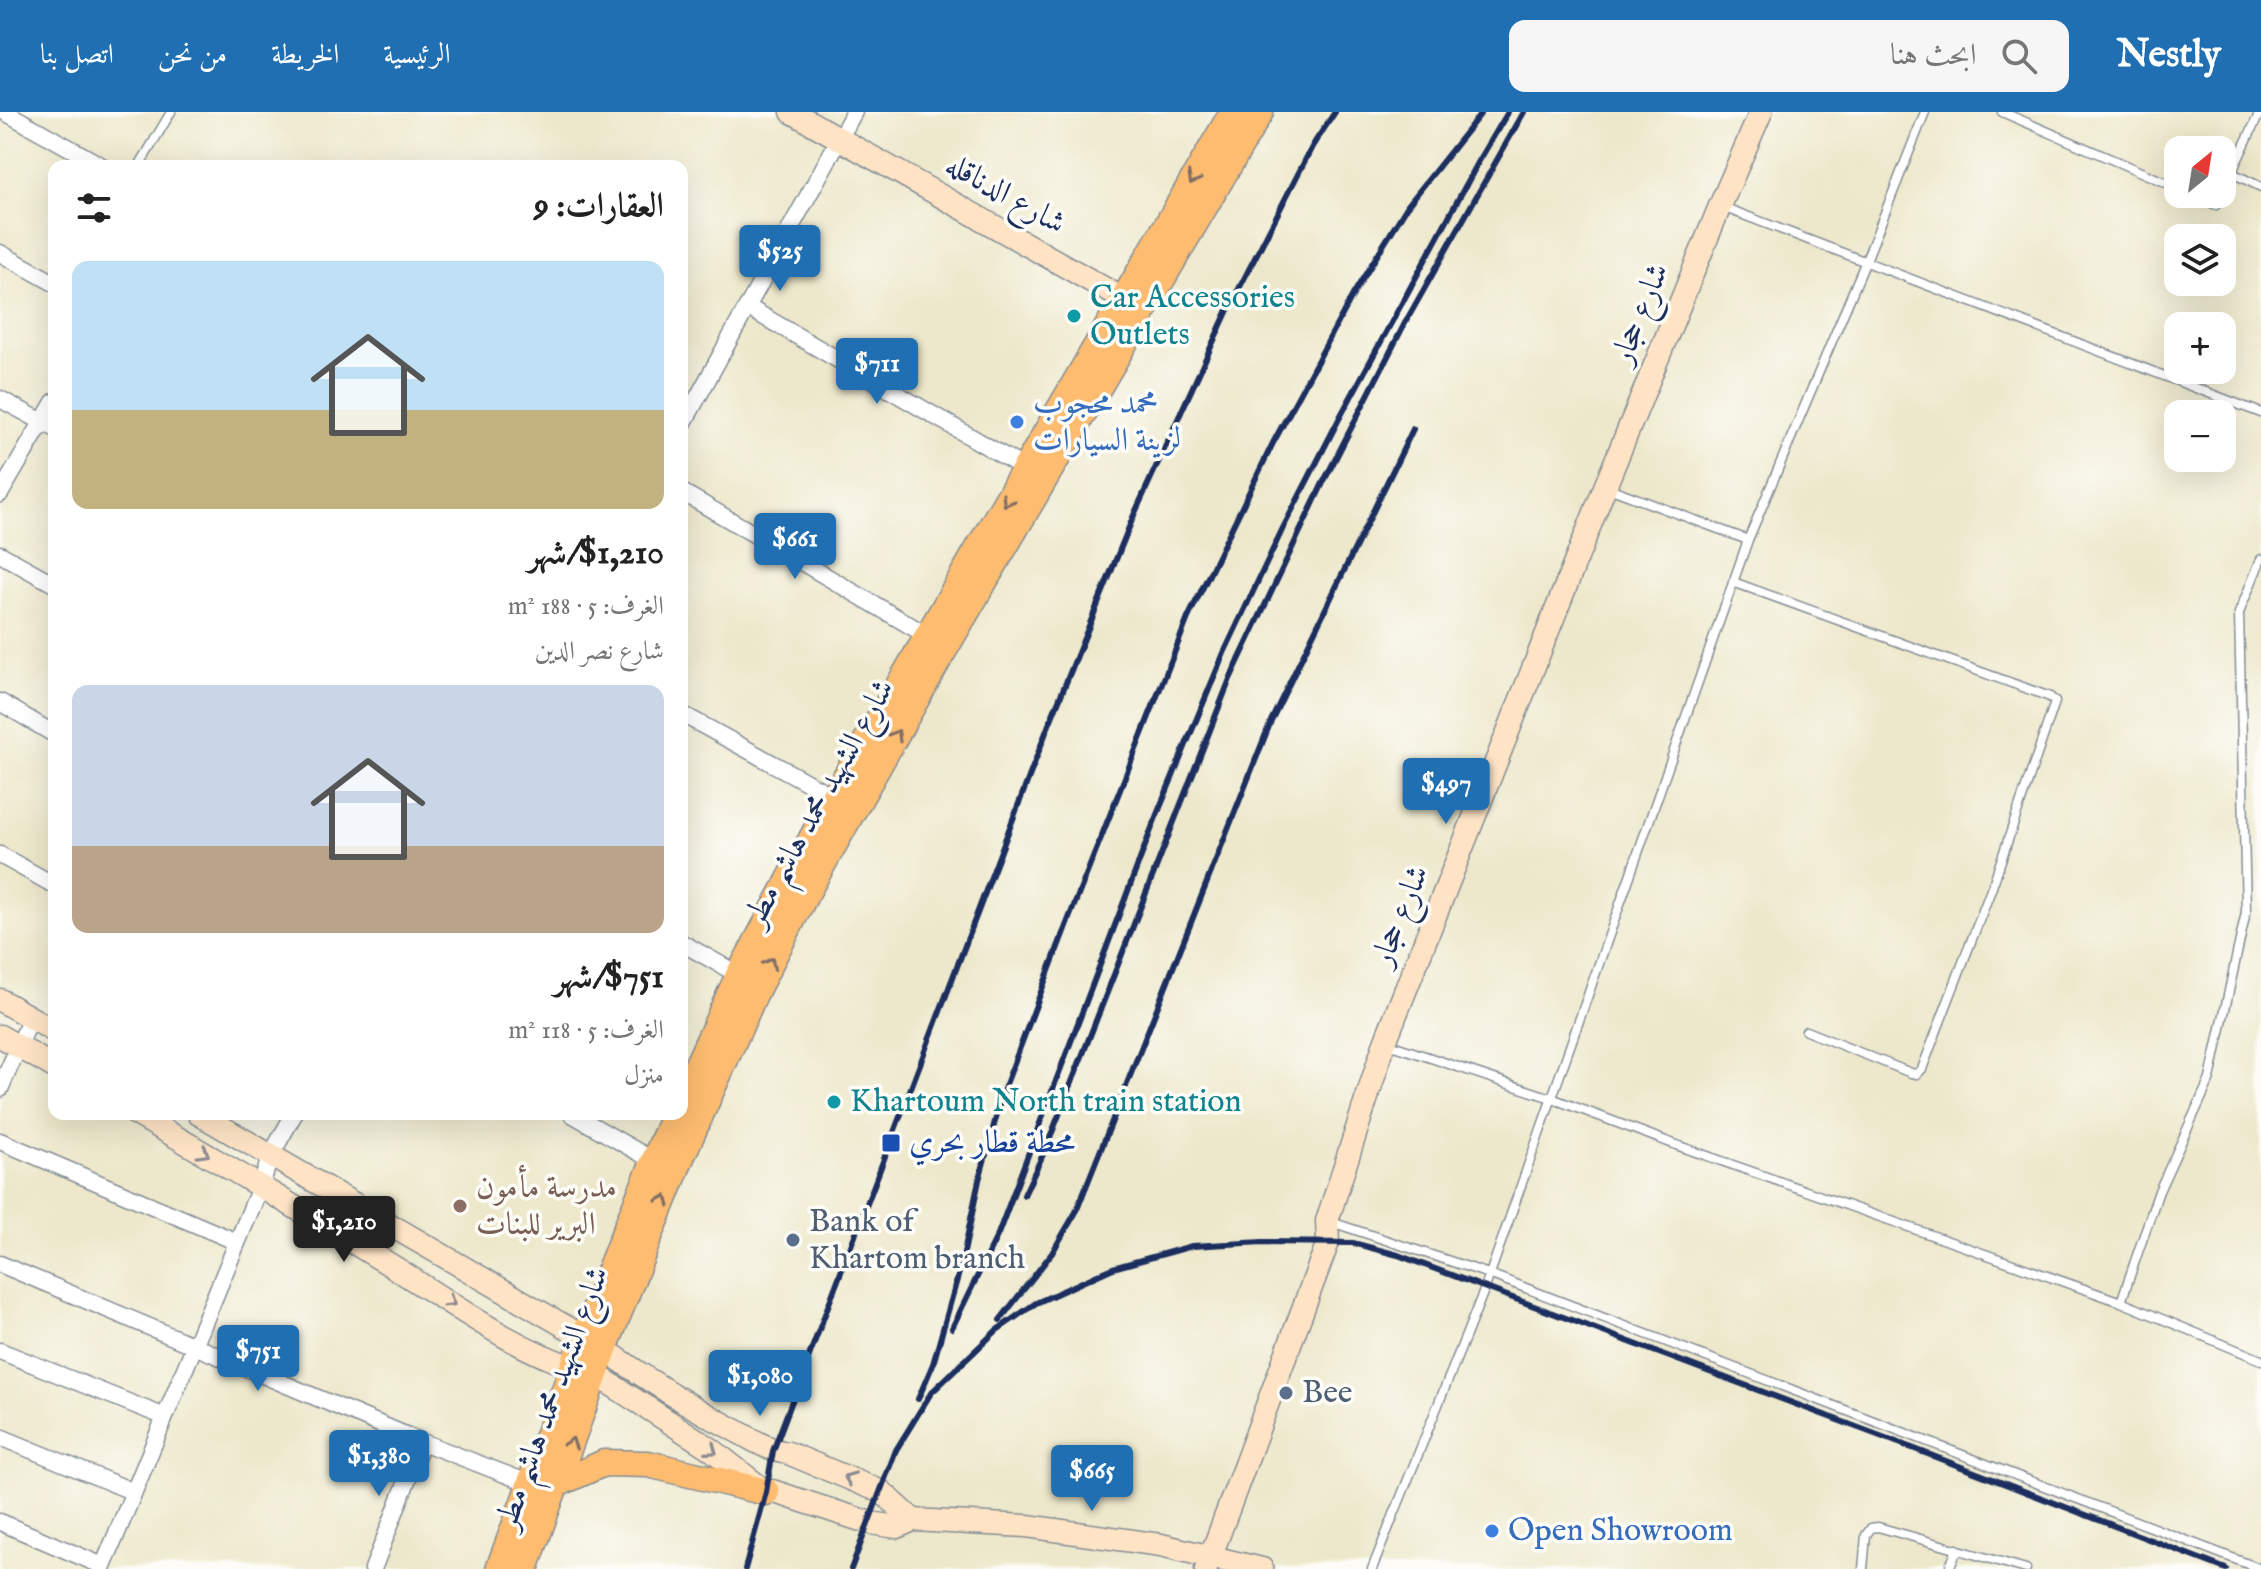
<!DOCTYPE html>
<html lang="ar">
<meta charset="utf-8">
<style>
body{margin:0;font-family:"IM FELL English",Amiri,serif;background:#f6f6f6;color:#222;direction:rtl;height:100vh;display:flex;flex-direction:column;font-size:30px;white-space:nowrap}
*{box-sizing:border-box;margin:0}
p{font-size:26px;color:#767676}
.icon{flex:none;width:44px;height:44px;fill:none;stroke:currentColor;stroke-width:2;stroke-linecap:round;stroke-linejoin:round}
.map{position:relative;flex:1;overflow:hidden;direction:ltr}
.sheet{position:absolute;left:48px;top:48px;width:640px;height:960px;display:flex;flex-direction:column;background:#fff;border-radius:16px;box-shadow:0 8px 32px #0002;direction:rtl}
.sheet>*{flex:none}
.needle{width:52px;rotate:30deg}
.buttons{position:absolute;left:2164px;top:24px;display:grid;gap:16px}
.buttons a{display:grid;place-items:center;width:72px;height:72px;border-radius:16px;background:#fff;box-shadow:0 8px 32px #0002;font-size:40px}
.price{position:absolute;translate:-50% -68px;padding:0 18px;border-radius:8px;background:#1f6fb2;color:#fff;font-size:26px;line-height:52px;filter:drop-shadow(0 2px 4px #0008)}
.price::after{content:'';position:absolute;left:50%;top:48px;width:24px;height:18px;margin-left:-12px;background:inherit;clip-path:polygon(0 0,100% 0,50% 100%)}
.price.current{background:#222;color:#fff}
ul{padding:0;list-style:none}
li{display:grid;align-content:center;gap:16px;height:424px;padding:0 24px}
li span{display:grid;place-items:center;height:248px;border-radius:16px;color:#555}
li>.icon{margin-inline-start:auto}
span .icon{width:144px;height:144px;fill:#fffc;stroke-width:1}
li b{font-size:34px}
h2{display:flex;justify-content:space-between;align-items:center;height:96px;padding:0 24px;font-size:34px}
header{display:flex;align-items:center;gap:48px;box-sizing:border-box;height:112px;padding:0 40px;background:#1f6fb2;color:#fff}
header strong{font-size:38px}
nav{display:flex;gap:44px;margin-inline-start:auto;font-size:28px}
.search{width:560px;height:72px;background:#f6f6f6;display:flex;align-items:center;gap:20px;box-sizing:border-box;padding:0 28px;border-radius:16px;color:#767676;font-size:30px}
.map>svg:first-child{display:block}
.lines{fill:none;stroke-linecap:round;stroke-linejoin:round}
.lane-casing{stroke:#848c94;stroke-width:11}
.street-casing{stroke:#848c94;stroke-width:19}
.secondary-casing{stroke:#848c94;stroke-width:25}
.primary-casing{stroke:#848c94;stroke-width:29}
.lane{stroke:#fff;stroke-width:8}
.street{stroke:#fff;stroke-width:16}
.secondary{stroke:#fee4c5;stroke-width:22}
.primary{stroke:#fdbc6f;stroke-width:26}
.rail{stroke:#1b2f5e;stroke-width:6}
.oneway{stroke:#816e66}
.oneway2{stroke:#8c8a92}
.culture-dot{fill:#0f9aa8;stroke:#fdfcf7;stroke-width:3}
.shop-dot{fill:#3f7fe0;stroke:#fdfcf7;stroke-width:3}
.transit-dot{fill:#1a4fb4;stroke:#fdfcf7;stroke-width:3}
.education-dot{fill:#8d6e63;stroke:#fdfcf7;stroke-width:3}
.service-dot{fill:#5c6f8a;stroke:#fdfcf7;stroke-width:3}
.labels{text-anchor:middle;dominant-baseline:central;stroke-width:7;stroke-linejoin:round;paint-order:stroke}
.street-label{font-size:32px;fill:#1b2f5e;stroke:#fdfcf7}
.culture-label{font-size:32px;fill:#0d838f;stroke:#fdfcf7;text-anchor:start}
.shop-label{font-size:32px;fill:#366cbe;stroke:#fdfcf7;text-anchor:start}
.transit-label{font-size:32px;fill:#164399;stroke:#fdfcf7;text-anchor:start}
.education-label{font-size:32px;fill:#785e54;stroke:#fdfcf7;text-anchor:start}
.service-label{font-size:32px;fill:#4e5e75;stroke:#fdfcf7;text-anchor:start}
</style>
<header>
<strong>Nestly</strong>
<div class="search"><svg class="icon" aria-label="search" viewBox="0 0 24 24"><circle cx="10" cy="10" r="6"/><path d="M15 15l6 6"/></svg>ابحث هنا</div>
<nav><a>الرئيسية</a><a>الخريطة</a><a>من نحن</a><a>اتصل بنا</a></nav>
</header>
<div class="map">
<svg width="2261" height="1457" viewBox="0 0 2261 1457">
<rect width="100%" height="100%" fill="#fdfcf7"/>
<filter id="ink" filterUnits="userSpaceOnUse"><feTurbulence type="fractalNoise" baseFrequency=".0125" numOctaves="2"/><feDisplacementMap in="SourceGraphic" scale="16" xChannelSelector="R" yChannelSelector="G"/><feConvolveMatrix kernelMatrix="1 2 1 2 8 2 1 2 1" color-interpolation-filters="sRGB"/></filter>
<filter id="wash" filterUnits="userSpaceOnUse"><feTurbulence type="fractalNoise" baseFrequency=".006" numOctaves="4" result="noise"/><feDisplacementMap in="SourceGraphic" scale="32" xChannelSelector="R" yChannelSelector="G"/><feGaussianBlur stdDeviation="1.8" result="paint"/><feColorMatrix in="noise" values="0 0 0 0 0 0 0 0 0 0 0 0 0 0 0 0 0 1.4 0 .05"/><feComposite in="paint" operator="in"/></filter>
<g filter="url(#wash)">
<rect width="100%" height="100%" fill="#ede8cb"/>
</g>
<g filter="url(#ink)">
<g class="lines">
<defs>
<path id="lane" d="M2002,0L2178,76
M139,54L171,0
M2232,61L2261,75
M2222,81L2260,0
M2191,82L2216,93L2221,82
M1720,94L2261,301
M1606,375L1748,428
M1733,470L2050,585L2055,590L1992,775L1922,957L1917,962L1911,961L1806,919
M1386,931L1551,986L1679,1034L2121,1190L2261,1248
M1328,1109L1489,1162L2261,1457
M2121,1190L2159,1079L2210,967L2246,800L2239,501L2261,447
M1372,1457L1485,1176L1748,428L1865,151L1925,0
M1863,1457L1866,1423L1871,1416L1878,1415L2026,1457
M1949,1457L1957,1437"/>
<path id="street" d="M5,0L102,54
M0,141L54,171
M749,196L1026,357
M0,287L54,316
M682,314L854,0
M682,380L928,524
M0,382L54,290
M0,442L54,472
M0,590L54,622
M682,602L834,685
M0,743L54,773
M682,831L739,863
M0,977L31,906
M572,1002L654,1049
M0,1029L237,1130
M0,1152L422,1330L531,1372
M0,1239L165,1305
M0,1325L134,1380
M0,1410L103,1454
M102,1457L261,1073L271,1043L294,1002
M373,1457L422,1330"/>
<path id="secondary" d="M792,0L1139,196
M0,888L54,919
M0,924L54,955
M136,1002C222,1051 307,1102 392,1154C456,1194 521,1243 595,1262L711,1337L766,1380L772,1379L870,1411L897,1415L913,1408L1027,1414L1161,1433L1262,1457
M199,1002L604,1237C645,1266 687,1293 731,1316C750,1326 767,1338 788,1341L882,1380L913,1408
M1206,1457L1328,1130L1327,1109L1385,930L1605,375L1720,94L1761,0"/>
<path id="primary" d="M682,987L739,863L834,685L1233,0
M557,1372L604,1351L648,1352L766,1380
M499,1457C556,1305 608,1150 675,1002
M525,1457L604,1237L679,1050L757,876L805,783L942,541L1260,0"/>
</defs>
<use href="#lane" class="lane-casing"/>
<use href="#street" class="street-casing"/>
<use href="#secondary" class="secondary-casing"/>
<use href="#primary" class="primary-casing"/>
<use href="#lane" class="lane"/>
<use href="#street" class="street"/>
<use href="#secondary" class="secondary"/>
<use href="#primary" class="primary"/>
<path class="rail" d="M1024,1083L1046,1036L1230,567L1323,371L1405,211L1524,0
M1000,1208L1052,1141L1076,1100L1271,609L1413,317
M952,1216L998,1122L1156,705L1224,541L1283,416L1339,307L1479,49L1508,0
M918,1287L933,1252L962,1150L979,1068L1003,980L1066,814L1188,506L1273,331L1354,181L1408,93L1482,0
M745,1457L766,1380L773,1339L1048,615L1134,403L1227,200L1313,33L1335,0
M851,1457L896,1338L931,1281L997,1218L1036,1191L1113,1156L1192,1134L1263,1130L1353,1131L1398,1143L1907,1334L2226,1457"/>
</g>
<defs><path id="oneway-chevron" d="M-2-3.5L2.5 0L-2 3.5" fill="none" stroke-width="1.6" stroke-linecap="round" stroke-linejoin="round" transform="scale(2)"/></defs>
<g class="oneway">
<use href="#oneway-chevron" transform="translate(1193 67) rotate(119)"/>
<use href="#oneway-chevron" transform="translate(1007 389) rotate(120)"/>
<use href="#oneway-chevron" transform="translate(896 623) rotate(-60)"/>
<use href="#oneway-chevron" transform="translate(770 851) rotate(-63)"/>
<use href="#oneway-chevron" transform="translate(664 1088) rotate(-68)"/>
<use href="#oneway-chevron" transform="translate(571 1331) rotate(-71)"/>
</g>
<g class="oneway2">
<use href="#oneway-chevron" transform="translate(204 1041) rotate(30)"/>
<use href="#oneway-chevron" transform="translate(450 1190) rotate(32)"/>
<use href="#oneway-chevron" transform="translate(712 1338) rotate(36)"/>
<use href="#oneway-chevron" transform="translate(849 1366) rotate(-158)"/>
</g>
</g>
<g class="culture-dot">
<circle cx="1074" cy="204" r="8"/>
<circle cx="834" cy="990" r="8"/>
</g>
<g class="shop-dot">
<circle cx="1017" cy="310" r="8"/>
<circle cx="1492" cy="1419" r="8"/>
</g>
<rect class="transit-dot" x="881" y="1021" width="20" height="20" rx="4"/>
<circle class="education-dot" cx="460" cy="1094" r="8"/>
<g class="service-dot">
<circle cx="793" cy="1128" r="8"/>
<circle cx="1286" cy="1281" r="8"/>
</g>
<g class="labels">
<g class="street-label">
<text transform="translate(1005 83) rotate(29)">شارع الدناقله</text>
<text transform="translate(1641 202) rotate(-68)">شارع حجار</text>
<text transform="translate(820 691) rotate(-61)">شارع الشهيد محمد هاشم مطر</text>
<text transform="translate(1401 804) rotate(-68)">شارع حجار</text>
<text transform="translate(553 1286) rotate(-70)">شارع الشهيد محمد هاشم مطر</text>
</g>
<g class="culture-label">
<text x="1090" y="186">Car Accessories<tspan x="1090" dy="37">Outlets</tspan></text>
<text x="850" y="990">Khartoum North train station</text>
</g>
<g class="shop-label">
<text x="1033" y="292">محمد محجوب<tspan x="1033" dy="37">لزينة السيارات</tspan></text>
<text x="1508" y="1419">Open Showroom</text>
</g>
<g class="transit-label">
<text x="909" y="1031">محطة قطار بحري</text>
</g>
<g class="education-label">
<text x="476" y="1076">مدرسة مأمون<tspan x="476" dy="37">البرير للبنات</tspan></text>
</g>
<g class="service-label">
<text x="809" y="1110">Bank of<tspan x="809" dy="37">Khartom branch</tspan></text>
<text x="1302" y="1281">Bee</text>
</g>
</g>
</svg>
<div class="buttons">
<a><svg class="needle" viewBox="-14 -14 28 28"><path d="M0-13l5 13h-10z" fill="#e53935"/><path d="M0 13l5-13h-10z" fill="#767676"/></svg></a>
<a><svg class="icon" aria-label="layers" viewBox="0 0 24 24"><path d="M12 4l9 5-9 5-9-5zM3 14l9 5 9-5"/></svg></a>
<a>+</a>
<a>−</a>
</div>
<b class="price" style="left:780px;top:181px">$525</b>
<b class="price" style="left:877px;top:294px">$711</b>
<b class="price" style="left:795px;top:469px">$661</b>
<b class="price" style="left:1446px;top:714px">$497</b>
<b class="price current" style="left:344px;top:1152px">$1,210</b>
<b class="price" style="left:258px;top:1281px">$751</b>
<b class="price" style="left:760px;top:1306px">$1,080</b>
<b class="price" style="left:379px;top:1386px">$1,380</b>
<b class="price" style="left:1092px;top:1401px">$665</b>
<section class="sheet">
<h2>العقارات: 9<svg class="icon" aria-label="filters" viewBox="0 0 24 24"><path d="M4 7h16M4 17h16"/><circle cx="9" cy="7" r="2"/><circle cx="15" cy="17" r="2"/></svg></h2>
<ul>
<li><span style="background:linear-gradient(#bfe0f5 60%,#c2b280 0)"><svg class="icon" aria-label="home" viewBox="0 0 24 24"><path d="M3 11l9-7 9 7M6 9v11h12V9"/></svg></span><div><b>$1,210/شهر</b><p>الغرف: 5 · 188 m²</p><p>شارع نصر الدين</p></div></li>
<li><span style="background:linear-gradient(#c9d6e8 65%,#b9a48a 0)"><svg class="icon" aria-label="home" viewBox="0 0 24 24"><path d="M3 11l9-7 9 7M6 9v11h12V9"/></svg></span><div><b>$751/شهر</b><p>الغرف: 5 · 118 m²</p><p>منزل</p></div></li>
</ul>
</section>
</div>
